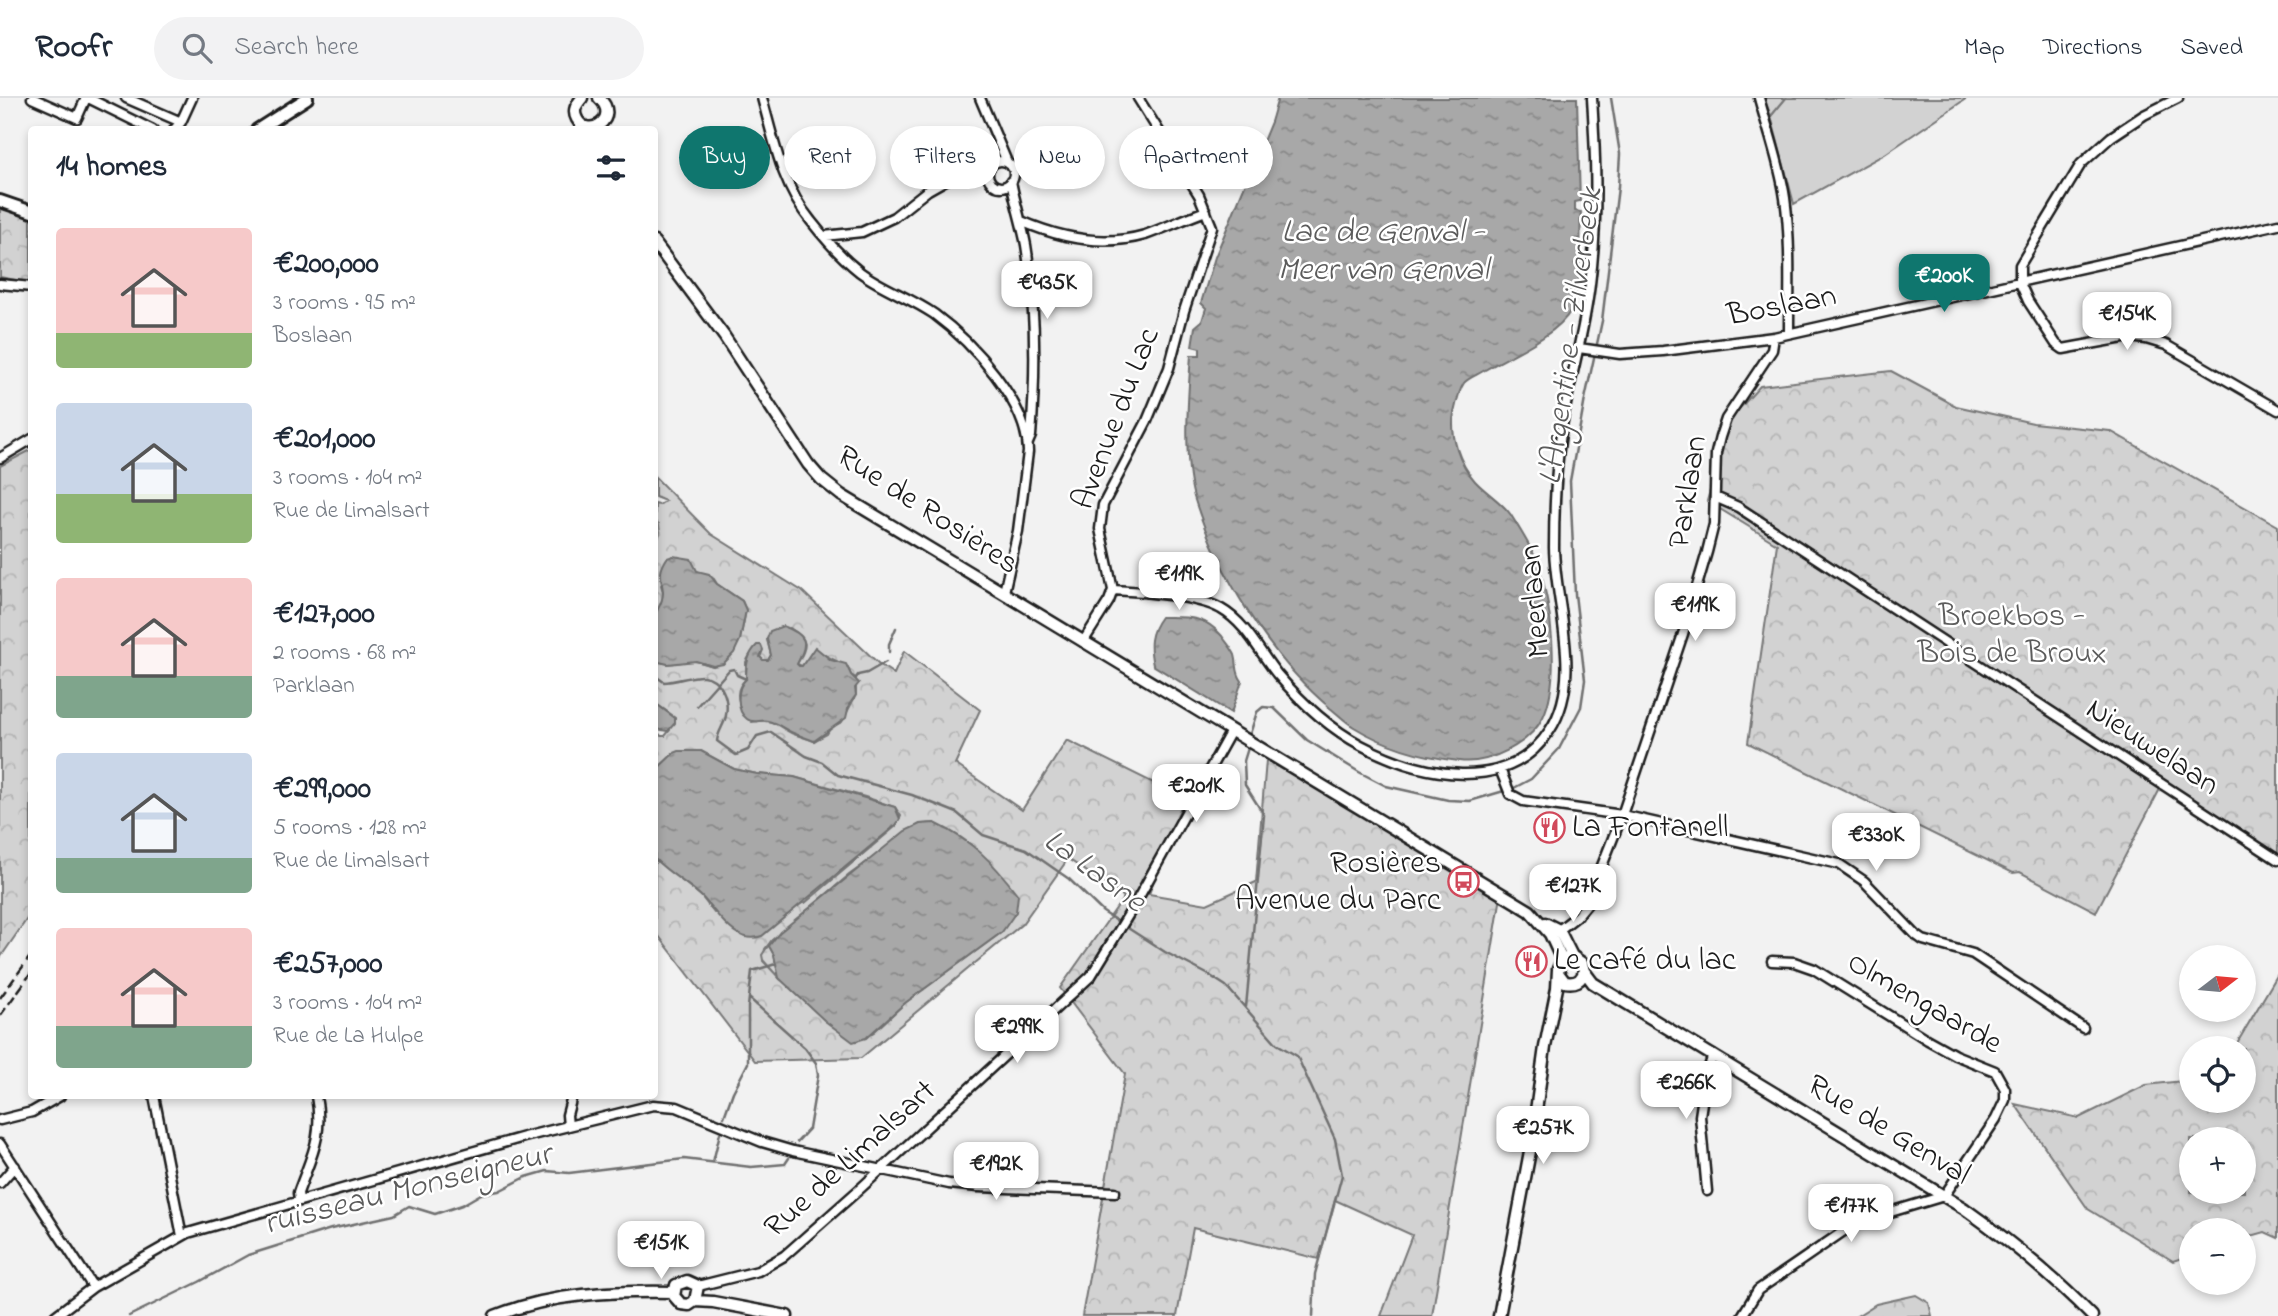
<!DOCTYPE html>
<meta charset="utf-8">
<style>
body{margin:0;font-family:"Indie Flower",sans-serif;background:#f2f2f3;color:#1f2937;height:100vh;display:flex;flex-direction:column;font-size:26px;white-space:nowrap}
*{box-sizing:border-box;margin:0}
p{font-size:23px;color:#747a83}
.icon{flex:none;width:38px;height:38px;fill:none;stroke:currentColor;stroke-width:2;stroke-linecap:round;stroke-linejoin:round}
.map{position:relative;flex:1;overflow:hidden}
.drawer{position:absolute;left:28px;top:28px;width:630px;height:973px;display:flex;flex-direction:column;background:#fff;border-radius:7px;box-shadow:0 4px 10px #0003}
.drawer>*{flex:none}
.guide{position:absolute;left:679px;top:28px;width:665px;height:63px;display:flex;gap:14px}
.needle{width:46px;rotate:74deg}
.tools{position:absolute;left:2179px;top:847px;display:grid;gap:14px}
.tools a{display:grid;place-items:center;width:77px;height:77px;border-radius:50%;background:#fff;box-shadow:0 4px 10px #0003;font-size:35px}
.price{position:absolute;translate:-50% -60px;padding:0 16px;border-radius:14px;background:#fff;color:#222;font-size:23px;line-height:46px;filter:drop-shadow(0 2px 4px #0008)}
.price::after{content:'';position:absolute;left:50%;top:42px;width:21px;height:16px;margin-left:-10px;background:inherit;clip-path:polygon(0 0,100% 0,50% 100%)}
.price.current{background:#0f766e;color:#fff}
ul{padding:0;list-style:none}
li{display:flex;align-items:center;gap:21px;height:175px;padding:0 28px}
li span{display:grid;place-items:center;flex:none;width:196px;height:140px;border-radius:7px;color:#555}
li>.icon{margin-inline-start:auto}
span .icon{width:84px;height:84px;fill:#fffc;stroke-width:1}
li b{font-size:30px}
h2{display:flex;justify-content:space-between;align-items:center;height:84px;padding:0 28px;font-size:30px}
.chip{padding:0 24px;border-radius:32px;background:#fff;box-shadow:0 4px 10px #0003;font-size:24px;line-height:63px}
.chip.current{background:#0f766e;color:#fff}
header{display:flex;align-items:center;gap:42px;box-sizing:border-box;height:98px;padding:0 35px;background:#fff;border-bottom:2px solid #e0e1e3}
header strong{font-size:33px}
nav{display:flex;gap:38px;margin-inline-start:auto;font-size:24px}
.search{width:490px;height:63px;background:#f2f2f3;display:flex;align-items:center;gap:18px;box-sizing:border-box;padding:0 24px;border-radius:38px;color:#747a83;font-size:26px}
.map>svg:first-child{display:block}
.green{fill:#d2d2d2;stroke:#777;stroke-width:2}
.forest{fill:url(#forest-crowns);stroke:#777;stroke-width:2;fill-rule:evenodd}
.wetland{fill:url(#wetland-marsh);stroke:#777;stroke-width:2}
.water{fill:url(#water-ripples);stroke:#707070;stroke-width:2}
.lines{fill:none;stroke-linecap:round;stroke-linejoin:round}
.stream{stroke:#707070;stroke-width:2.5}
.minor-casing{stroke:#1c1c1c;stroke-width:13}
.tertiary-casing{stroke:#1c1c1c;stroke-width:15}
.secondary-casing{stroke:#1c1c1c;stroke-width:16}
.minor{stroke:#fff;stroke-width:8}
.tertiary{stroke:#fff;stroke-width:10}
.secondary{stroke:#fff;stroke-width:10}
.rail{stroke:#1c1c1c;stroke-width:2.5;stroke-dasharray:10 5;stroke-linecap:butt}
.labels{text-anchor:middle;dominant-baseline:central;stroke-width:5;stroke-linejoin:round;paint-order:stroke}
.street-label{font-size:32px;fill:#1c1c1c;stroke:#fff}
.park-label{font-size:32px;fill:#5c5c5c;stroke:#fff}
.poi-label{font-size:32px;fill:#1c1c1c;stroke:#fff;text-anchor:start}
.water-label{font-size:33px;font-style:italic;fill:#5b5b5b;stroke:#fff}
</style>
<header>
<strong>Roofr</strong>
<div class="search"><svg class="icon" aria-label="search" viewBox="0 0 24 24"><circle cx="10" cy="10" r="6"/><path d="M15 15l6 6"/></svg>Search here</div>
<nav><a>Map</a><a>Directions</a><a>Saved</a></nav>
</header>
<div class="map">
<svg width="2278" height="1218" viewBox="0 0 2278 1218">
<defs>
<pattern id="forest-crowns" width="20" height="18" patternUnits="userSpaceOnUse" patternTransform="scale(1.75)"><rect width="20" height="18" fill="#d2d2d2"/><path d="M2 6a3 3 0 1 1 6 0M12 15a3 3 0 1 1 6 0" fill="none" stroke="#b4b4b4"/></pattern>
<pattern id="wetland-marsh" width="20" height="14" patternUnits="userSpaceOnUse" patternTransform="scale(1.75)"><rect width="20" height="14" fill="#d2d2d2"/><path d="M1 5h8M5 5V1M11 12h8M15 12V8" fill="none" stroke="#b4b4b4"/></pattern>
<pattern id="water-ripples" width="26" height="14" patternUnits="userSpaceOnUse" patternTransform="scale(1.75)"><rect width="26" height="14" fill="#a8a8a8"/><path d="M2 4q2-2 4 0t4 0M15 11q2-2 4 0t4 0" fill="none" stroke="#888"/></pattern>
</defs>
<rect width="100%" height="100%" fill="#f2f2f2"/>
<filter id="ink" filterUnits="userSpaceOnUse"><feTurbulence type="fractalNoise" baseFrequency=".0143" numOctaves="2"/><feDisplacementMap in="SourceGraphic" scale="14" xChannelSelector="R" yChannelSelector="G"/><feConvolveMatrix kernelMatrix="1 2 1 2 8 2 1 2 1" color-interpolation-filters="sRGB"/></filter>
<g filter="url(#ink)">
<path class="green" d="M1786,0H1967L1885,56L1794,106L1771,18Z"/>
<path class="forest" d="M1764,0H1786L1771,18Z
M0,109L31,120V185L0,179Z
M1891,273L1956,308L2033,325L2110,333L2278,428V765L2161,689L2096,814L2020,774L2013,775L1748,645L1777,446L1707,403L1730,321L1760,288Z
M31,352V815L0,860V368Z
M655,379L711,436L802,493L879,566L894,576L904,553L980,612L955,666L1022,712L1067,642L1184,700L1149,796L1207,806L1256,784L1266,662L1502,792L1432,1218H1381L1412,1137L1335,1102L1319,1161L1193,1130L1177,1218H1082L1125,976L1060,890L1124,799L1068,761L1022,826L861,960L755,963L655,833V761L701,798L714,815L805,805L896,728L901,718L895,709L865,699L794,679L757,676L734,671L701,653L674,655L655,673V631L661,638H665L670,632L672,617L655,605L654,560C667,571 681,562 695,563C701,564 708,566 713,568L740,542L746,512L742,503L717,486L714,481L697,473L679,459L661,487C665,497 662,512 655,518V444C661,438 660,434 659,426L655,423V406L659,407L665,403L655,399ZM790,530C809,543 808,546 797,566L802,568L806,562L823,556L848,569L851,577L856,580V597L842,624L831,629L827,636L814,643C807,640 798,638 791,635C775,626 772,620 752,624C741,611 730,595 746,581V564L750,557L761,555L760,559L763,562H768L771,557L767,541ZM935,725L1002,834L905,905L874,934L857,943C822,921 792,893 763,863L765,851L772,842L849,777L920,726Z
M2278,876V1140L2265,1134L2244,1140V1132H2191V1157L2173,1163L2088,1111L2015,1006L2079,1020L2146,987L2191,982V1003H2244V950H2234ZM2244,1041V1094H2191V1041Z
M1916,1197L1929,1205L1932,1218H1857L1876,1206Z"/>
<path class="wetland" d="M772,842L769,848L774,857L779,880L763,862L762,857Z"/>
<path class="water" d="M1278,0H1577L1580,103L1575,104V113L1581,114C1579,145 1584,184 1571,212C1558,237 1509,258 1485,272C1479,276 1468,280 1464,285C1459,292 1456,306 1454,315C1450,338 1459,365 1475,383C1486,395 1502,404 1511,417C1520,432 1532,450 1538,466C1551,505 1561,581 1543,619C1530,646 1488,667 1459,663C1423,659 1385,648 1354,629C1345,624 1338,616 1330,610C1270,560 1217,474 1194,399C1183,361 1188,298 1191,257H1200V250L1192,248L1195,229L1202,223L1206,210L1201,205L1215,159L1271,24Z
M673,458L691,461L697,473L709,476L717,486L742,503L746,512L740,542L734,555L723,566L713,568L696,563L668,566L659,564L655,560C654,550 652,527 654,519C657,511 664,504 663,493C661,478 658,474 667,460Z
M1161,519C1186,519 1205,517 1222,538C1226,544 1232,550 1235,557C1238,567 1235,574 1242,583L1231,615L1153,567C1149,548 1149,535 1161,519Z
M783,528C807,537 809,544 797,566L799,568H802L815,549L831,562L846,566L851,577L859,585L855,590L856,597L849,607L846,620L814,643C807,640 800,638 793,635C784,631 778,625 768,623C761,621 753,626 747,621C736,613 736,590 746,581C746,568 747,557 757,547H761L763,552L760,559L763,562H768L771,557L767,541L770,533Z
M655,605L675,620V625L668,633L655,631Z
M679,653H701L734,671L757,676L794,679L895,709L900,721L896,727L762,838C735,848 717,814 702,799C688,785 669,776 655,761V673L674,655Z
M935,725C973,743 993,764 1018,797L1016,814L1002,834L905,905L866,940L853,944L825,923L779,880L774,857L769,848L780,834L905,733L920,726Z"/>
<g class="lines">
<path class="stream" d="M889,554V546L896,530
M654,577L664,584C676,584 693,577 703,578C722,580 729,601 726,617C725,626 718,633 717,643L736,657L748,652L757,638L771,634L806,658L822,664L838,677L912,697L957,715L983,737L1026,751L1069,781L1103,814L1165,854L1209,877L1226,888L1277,946L1297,958L1335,1041L1342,1077L1315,1176L1313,1218
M856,580L858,577L867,575L886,564
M697,608L729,572L734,571L737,577L746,581
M1250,636L1257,614L1263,609L1274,610L1307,642L1359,674L1386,688L1448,702L1470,703L1514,690L1531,681L1559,651L1581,609L1585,582L1575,496L1570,383L1585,301L1602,223L1618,89L1620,56L1611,0
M750,901L805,950L816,965L818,977L809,1031L797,1044
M1246,909L1264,717L1245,687L1244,663L1248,650
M724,1019L733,994L748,965V909L752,873L776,866
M713,1064L720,1035
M129,1218L199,1184L248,1157L331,1131L394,1117L409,1108L435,1116L462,1107L481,1096L499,1093L526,1079L547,1073L569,1075L684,1061L751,1069L785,1066L789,1060"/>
<defs>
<path id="minor" d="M32,0L77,20L86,0
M88,0L153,32
M126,0L181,24
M762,0C774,43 782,88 811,123C825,141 842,160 860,174C883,191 911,200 934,216C972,244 1028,305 1028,354L1018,433L1004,494
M980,0L1007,64
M1759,0C1768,33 1780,66 1785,100C1791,144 1789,190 1789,235
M2178,0L2144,17L2111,39L2081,66L2020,167V185L2028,203L2056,246L2063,251L2129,239L2146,241L2166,247L2278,312
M174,32L181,24L192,0
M988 76a13 13 0 1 1 26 0a13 13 0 1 1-26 0Z
M1011,83C1015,105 1022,126 1026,147C1036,210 1036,275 1031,338L1028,345
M1021,123C1060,140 1103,149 1145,137C1165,130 1186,120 1206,113
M824,138L862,134L894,119L928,92L951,79L988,74
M0,186L32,189
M1579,250L1620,256L1663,253L1774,239L2278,126
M0,360L32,341
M1715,399L1738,409L2278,762
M1113,492C1139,493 1199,498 1221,511C1246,525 1260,555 1277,576C1301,604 1329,630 1361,647C1420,678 1508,698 1550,632C1584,580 1555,507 1554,450C1554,405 1556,361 1564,317C1572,273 1585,230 1590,186C1598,124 1596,62 1592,0
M1083,544L1109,503L1113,492L1100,431L1103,407L1147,323L1169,270L1184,213L1212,129L1199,97L1138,0
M1500,671L1510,696L1523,703L1622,717L1839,766L1864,783L1916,837L1923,842L1973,856L2083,930
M1559,832L1577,818L1587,806L1622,717L1683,536L1707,454L1714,426L1716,355L1720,339L1726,321L1772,252L1774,239
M154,998L182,1138
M0,1022L32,1014L60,998
M568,1028L567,1017L572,998
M0,1046L93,1189
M0,1085L15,1068
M1707,1093L1700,1018L1706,978L1713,957
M299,1102L298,1095C311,1058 324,1039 316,998
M698,1188L758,1173L784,1158L862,1089L1091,878L1135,806L1231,633
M55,1218L93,1189L188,1135L524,1039L653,1007L677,1009L762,1044L793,1053L949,1086L978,1089L1115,1094
M1742,1218L1758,1192L1857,1124L1944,1098L1996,1021L2005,1002V991L1995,973L1955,957L1928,942L1814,871L1794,864L1772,863"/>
<path id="tertiary" d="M582,0C577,6 572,12 577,21C588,42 621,20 599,0
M654,144L724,238L808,366L821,381L841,397L1530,813L1550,836L1562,862
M1545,825L1559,832L1572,858
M1559,876L1565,884C1575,886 1582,883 1584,873
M695,1203L698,1188L687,1183L676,1187L674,1198L681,1206L689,1207L695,1203L713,1204L787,1218
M495,1218C552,1195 613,1193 674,1194
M1499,1218L1531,1048L1545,949L1557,890L1558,871L1562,862L1572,858L1582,865L1584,873L1593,885L1965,1111C2010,1143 2053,1178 2092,1218"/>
<path id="secondary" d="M257,32L307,0
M0,103L32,114"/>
</defs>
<use href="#minor" class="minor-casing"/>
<use href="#tertiary" class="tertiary-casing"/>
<use href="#secondary" class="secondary-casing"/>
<use href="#minor" class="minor"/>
<use href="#tertiary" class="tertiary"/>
<use href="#secondary" class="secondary"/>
<path class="rail" d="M0,900L32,856
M0,918L32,874"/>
</g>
</g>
<defs>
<symbol id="restaurant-ring" viewBox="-11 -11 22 22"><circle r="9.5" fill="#fff" stroke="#d1495b" stroke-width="1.5"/><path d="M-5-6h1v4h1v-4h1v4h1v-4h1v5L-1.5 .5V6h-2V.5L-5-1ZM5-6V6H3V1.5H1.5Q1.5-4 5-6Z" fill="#d1495b"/></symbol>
<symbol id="bus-ring" viewBox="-11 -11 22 22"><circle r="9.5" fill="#fff" stroke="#d1495b" stroke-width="1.5"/><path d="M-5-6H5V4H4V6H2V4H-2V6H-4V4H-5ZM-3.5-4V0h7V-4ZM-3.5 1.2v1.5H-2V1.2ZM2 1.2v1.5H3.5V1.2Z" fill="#d1495b"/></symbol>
</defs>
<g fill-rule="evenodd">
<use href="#restaurant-ring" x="1532" y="712" width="35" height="35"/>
<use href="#bus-ring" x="1446" y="766" width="35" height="35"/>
<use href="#restaurant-ring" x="1514" y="846" width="35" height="35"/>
</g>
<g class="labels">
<g class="street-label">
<text transform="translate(1782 209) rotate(-11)">Boslaan</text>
<text transform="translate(1117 321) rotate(-69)">Avenue du Lac</text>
<text transform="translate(1689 394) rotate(-81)">Parklaan</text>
<text transform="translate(927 413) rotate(33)">Rue de Rosières</text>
<text transform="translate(1536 503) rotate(-95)">Meerlaan</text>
<text transform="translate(2152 650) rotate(33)">Nieuwelaan</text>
<text transform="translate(1924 906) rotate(30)">Olmengaarde</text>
<text transform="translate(1888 1033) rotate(31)">Rue de Genval</text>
<text transform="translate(851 1062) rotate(-42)">Rue de Limalsart</text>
</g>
<g class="park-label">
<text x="2012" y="519">Broekbos -<tspan x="2012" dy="37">Bois de Broux</tspan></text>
</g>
<g class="poi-label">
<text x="1572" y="730">La Fontanell</text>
<text x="1441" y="766" text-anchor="end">Rosières<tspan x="1441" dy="37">Avenue du Parc</tspan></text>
<text x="1554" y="863">Le café du lac</text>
</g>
<g class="water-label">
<text x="1383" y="135">Lac de Genval -<tspan x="1383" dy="38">Meer van Genval</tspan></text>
<text transform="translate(1572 238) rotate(-82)">L'Argentine - Zilverbeek</text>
<text transform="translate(1094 774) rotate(36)">La Lasne</text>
<text transform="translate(408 1092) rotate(-14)">ruisseau Monseigneur</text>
</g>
</g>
</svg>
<div class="tools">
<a><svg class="needle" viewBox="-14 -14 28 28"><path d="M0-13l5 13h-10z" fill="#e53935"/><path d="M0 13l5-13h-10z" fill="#747a83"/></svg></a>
<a><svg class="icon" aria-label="locate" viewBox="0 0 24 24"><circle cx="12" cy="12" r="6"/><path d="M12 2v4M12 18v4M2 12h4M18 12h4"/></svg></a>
<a>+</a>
<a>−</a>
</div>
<b class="price current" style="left:1944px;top:216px">€200K</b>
<b class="price" style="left:1047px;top:223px">€435K</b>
<b class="price" style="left:2127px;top:254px">€154K</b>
<b class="price" style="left:1179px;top:514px">€119K</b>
<b class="price" style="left:1695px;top:545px">€119K</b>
<b class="price" style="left:1196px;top:726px">€201K</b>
<b class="price" style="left:1876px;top:775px">€330K</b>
<b class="price" style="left:1573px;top:826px">€127K</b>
<b class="price" style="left:1017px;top:967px">€299K</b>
<b class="price" style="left:1686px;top:1023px">€266K</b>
<b class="price" style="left:1543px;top:1068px">€257K</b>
<b class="price" style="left:996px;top:1104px">€192K</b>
<b class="price" style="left:1851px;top:1146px">€177K</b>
<b class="price" style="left:661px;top:1183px">€151K</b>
<div class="guide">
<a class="chip current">Buy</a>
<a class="chip">Rent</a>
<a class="chip">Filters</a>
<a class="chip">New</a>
<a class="chip">Apartment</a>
</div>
<section class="drawer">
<h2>14 homes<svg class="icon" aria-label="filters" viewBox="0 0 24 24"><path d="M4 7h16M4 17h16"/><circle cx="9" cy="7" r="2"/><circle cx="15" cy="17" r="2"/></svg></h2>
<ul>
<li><span style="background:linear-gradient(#f6c9c9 75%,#8fb573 0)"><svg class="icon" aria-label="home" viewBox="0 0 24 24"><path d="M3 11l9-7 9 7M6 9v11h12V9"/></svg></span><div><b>€200,000</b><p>3 rooms · 95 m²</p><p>Boslaan</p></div></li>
<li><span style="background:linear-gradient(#c9d6e8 65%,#8fb573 0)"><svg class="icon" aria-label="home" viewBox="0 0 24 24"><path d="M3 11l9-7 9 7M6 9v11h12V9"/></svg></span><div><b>€201,000</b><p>3 rooms · 104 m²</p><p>Rue de Limalsart</p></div></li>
<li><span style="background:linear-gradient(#f6c9c9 70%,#7fa58c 0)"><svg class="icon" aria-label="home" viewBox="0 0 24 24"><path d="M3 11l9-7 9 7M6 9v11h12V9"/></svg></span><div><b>€127,000</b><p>2 rooms · 68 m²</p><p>Parklaan</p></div></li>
<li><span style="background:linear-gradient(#c9d6e8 75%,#7fa58c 0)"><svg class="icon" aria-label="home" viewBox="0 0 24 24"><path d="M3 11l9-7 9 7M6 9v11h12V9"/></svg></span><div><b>€299,000</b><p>5 rooms · 128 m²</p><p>Rue de Limalsart</p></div></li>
<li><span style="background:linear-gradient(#f6c9c9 70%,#7fa58c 0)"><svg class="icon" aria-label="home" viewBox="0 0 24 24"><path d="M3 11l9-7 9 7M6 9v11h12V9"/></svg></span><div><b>€257,000</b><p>3 rooms · 104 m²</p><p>Rue de La Hulpe</p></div></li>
</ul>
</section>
</div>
